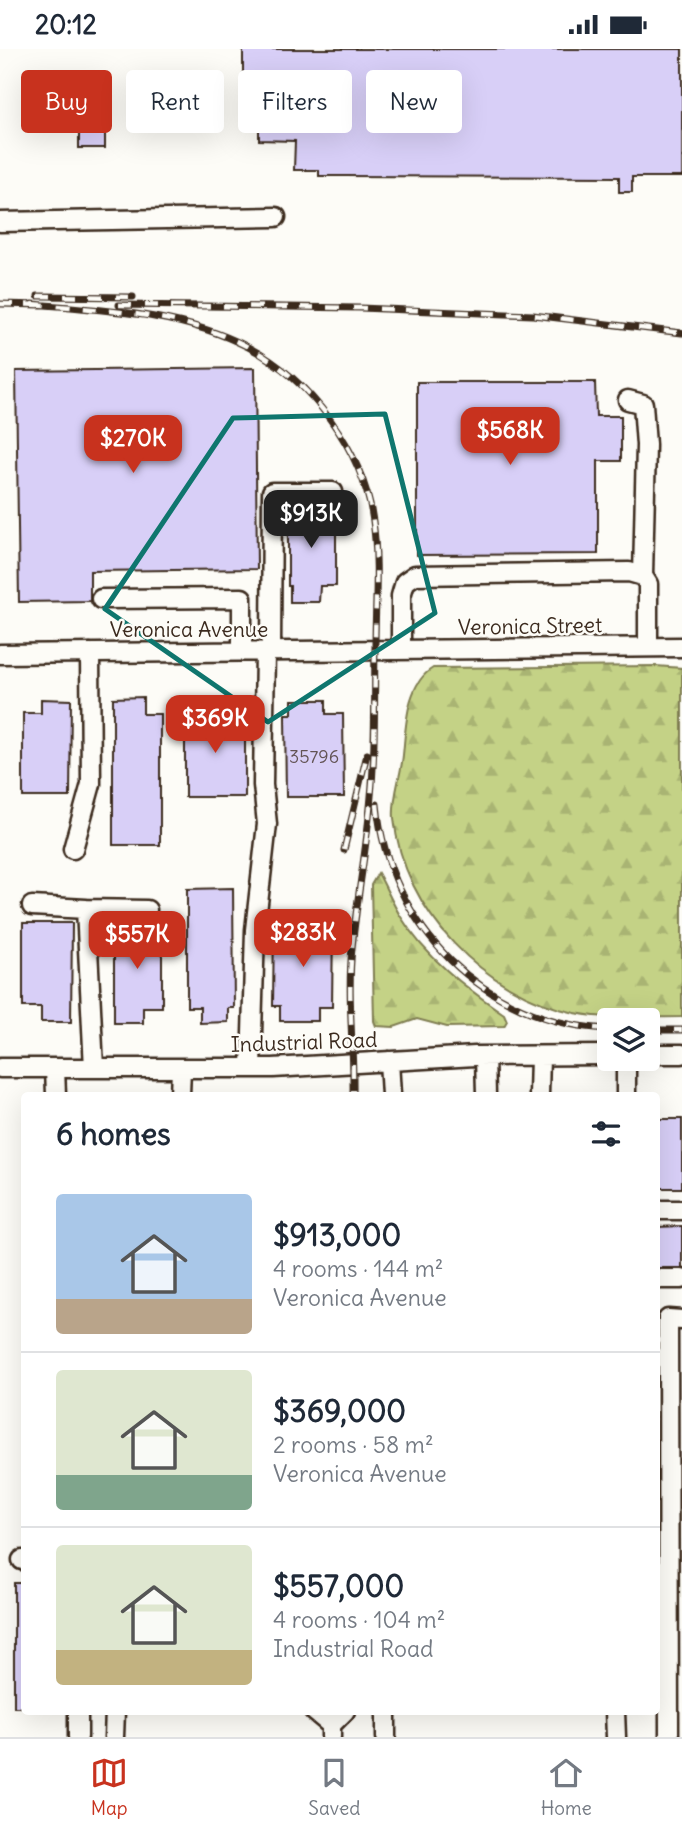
<!DOCTYPE html>
<meta charset="utf-8">
<style>
body{margin:0;font-family:Delius,sans-serif;background:#f6f6f7;color:#1f2937;height:100vh;display:flex;flex-direction:column;font-size:26px;white-space:nowrap}
*{box-sizing:border-box;margin:0}
p{font-size:23px;color:#747a83}
.icon{flex:none;width:38px;height:38px;fill:none;stroke:currentColor;stroke-width:2;stroke-linecap:round;stroke-linejoin:round}
.map{position:relative;flex:1;overflow:hidden}
.panel{position:absolute;left:21px;top:1043px;width:639px;height:623px;display:flex;flex-direction:column;background:#fff;border-radius:7px;box-shadow:0 7px 28px #0002}
.panel>*{flex:none}
.hud{position:absolute;left:21px;top:21px;width:640px;height:63px;display:flex;gap:14px}
.buttons{position:absolute;left:597px;top:959px;display:grid;gap:14px}
.buttons a{display:grid;place-items:center;width:63px;height:63px;border-radius:7px;background:#fff;box-shadow:0 7px 28px #0002;font-size:35px}
.price{position:absolute;translate:-50% -60px;padding:0 16px;border-radius:14px;background:#c8321e;color:#fff;font-size:23px;line-height:46px;filter:drop-shadow(0 2px 4px #0008)}
.price::after{content:'';position:absolute;left:50%;top:42px;width:21px;height:16px;margin-left:-10px;background:inherit;clip-path:polygon(0 0,100% 0,50% 100%)}
.price.current{background:#222;color:#fff}
ul{padding:0;list-style:none}
li{display:flex;align-items:center;gap:21px;height:175px;padding:0 35px}
li+li{border-top:2px solid #e0e1e3}
li span{display:grid;place-items:center;flex:none;width:196px;height:140px;border-radius:7px;color:#555}
li>.icon{margin-inline-start:auto}
span .icon{width:84px;height:84px;fill:#fffc;stroke-width:1}
li b{font-size:30px}
h2{display:flex;justify-content:space-between;align-items:center;height:84px;padding:0 35px;font-size:30px}
.tag{padding:0 24px;border-radius:7px;background:#fff;box-shadow:0 7px 28px #0002;font-size:24px;line-height:63px}
.tag.current{background:#c8321e;color:#fff}
.status{display:flex;justify-content:space-between;align-items:center;height:49px;padding:0 35px;background:#fff;direction:ltr}
.status svg{height:19px;fill:currentColor}
.menu{display:flex;justify-content:space-around;align-items:center;height:98px;border-top:2px solid #e0e1e3;background:#fff;font-size:19px;color:#747a83}
.menu a{display:grid;justify-items:center;gap:4px}
.menu .current{color:#c8321e}
.map>svg:first-child{display:block}
.forest{fill:url(#forest-firs);stroke:#807e52;stroke-width:2}
.building{fill:#d8cff7;stroke:#3b2a1e;stroke-width:2}
.lines{fill:none;stroke-linecap:round;stroke-linejoin:round}
.minor-casing{stroke:#3b2a1e;stroke-width:23}
.minor{stroke:#fdfcf7;stroke-width:18}
.rail-casing{stroke:#3b2a1e;stroke-width:7}
.rail{stroke:#fdfcf7;stroke-width:4.5;stroke-dasharray:13;stroke-linecap:butt}
.marked{fill:none;stroke:#0f766e;stroke-width:5;stroke-linejoin:round}
.labels{text-anchor:middle;dominant-baseline:central;stroke-width:5;stroke-linejoin:round;paint-order:stroke}
.number-label{font-size:18px;fill:#625354}
.street-label{font-size:21px;fill:#3b2a1e;stroke:#fdfcf7}
</style>
<div class="status"><b>20:12</b><svg viewBox="0 0 49 12"><path d="M0 12V9h3v3zM5 12V6h3v6zM10 12V3h3v9zM15 12V0h3v12zM26 1h20v11H26zM47 4h2v5h-2z"/></svg></div>
<div class="map">
<svg width="682" height="1688" viewBox="0 0 682 1688">
<defs>
<pattern id="forest-firs" width="22" height="20" patternUnits="userSpaceOnUse" patternTransform="scale(1.75)"><rect width="22" height="20" fill="#c4d286"/><path d="M5 1l3.5 6h-7zM16 11l3.5 6h-7z" fill="#a9b473"/></pattern>
</defs>
<rect width="100%" height="100%" fill="#fdfcf7"/>
<filter id="ink" filterUnits="userSpaceOnUse"><feTurbulence type="fractalNoise" baseFrequency=".0143" numOctaves="2"/><feDisplacementMap in="SourceGraphic" scale="14" xChannelSelector="R" yChannelSelector="G"/><feConvolveMatrix kernelMatrix="1 2 1 2 8 2 1 2 1" color-interpolation-filters="sRGB"/></filter>
<g filter="url(#ink)">
<path class="forest" d="M656,617L682,619V968C647,968 610,971 575,964C485,945 403,863 394,769C392,750 401,727 403,706C406,678 406,635 433,619Z
M378,824C386,838 392,854 401,868C425,908 466,939 504,965L507,972L504,977L447,978L417,970L394,978L376,977L374,972L371,836Z"/>
<path class="building" d="M243,0H682V128H632V143H619V128L343,127H319V121H294L295,92L259,91V53H243Z
M79,78H105V99H79Z
M255,319L257,520L90,522V552L19,553L16,322Z
M417,333H595L596,367H621V412H598V505L417,506Z
M288,454H336V537H320L319,553H290V537H288Z
M143,648V665H160V796H113V649Z
M41,650L71,651L70,748H23V664H41Z
M292,651H326V665H343L344,748H286L285,665H292Z
M185,664H245V748H185Z
M233,839L234,959H228V973L200,974V958H187V840Z
M274,873L333,874L332,958H318V972H280V957H273Z
M23,874H72L71,973H41V958H23Z
M114,875H162V958H143V974H114Z
M656,1070H682V1139H656Z
M682,1177V1219H656V1178Z
M14,1534H24V1658H14Z"/>
<g class="lines">
<defs>
<path id="minor" d="M0,173L276,168
M628,351L643,355L646,396L643,527
M101,550L242,549V602
M401,601V547L405,533L415,526L629,523L643,527L648,535V598
M271,602L272,443H333
M0,605L682,598
M73,800L91,735L90,604
M32,857L86,860
M648,1005H682
M485,1007L486,1046
M626,1010V1046
M389,1012L391,1046
M0,1019H273L475,1007L609,1006
M55,1019L56,1046
M94,1019L86,860L147,861
M251,1019L255,881L267,775L263,736L265,602
M180,1046L181,1020
M539,1046L540,1007
M657,1161H682
M656,1230H682
M22,1511H24
M314,1662L331,1676
M615,1662L616,1688
M78,1688V1662
M114,1688L115,1662
M331,1688V1676L345,1662
M386,1688V1662
M669,1688L668,1270L682,1271"/>
</defs>
<use href="#minor" class="minor-casing"/>
<use href="#minor" class="minor"/>
<defs>
<path id="rail" d="M38,247L133,248
M0,255L42,256
M32,255C103,261 184,264 248,298C311,331 363,401 373,472C379,514 375,557 375,599C374,649 376,697 371,747C367,798 357,848 352,899C347,948 354,997 353,1046
M119,256L360,259L533,266L682,284
M377,755C388,878 486,975 609,980
M344,801L367,705
M648,981H682"/>
</defs>
<use href="#rail" class="rail-casing"/>
<use href="#rail" class="rail"/>
</g>
</g>
<path class="marked" d="M385,365L435,564L268,673L105,560L233,369Z"/>
<g class="labels">
<g class="number-label">
<text x="314" y="707">35796</text>
</g>
<g class="street-label">
<text transform="translate(530 577) rotate(-1)">Veronica Street</text>
<text x="189" y="580">Veronica Avenue</text>
<text transform="translate(304 993) rotate(-2)">Industrial Road</text>
</g>
</g>
</svg>
<div class="buttons">
<a><svg class="icon" aria-label="layers" viewBox="0 0 24 24"><path d="M12 4l9 5-9 5-9-5zM3 14l9 5 9-5"/></svg></a>
</div>
<b class="price" style="left:510px;top:418px">$568K</b>
<b class="price" style="left:133px;top:426px">$270K</b>
<b class="price current" style="left:311px;top:501px">$913K</b>
<b class="price" style="left:215px;top:706px">$369K</b>
<b class="price" style="left:303px;top:920px">$283K</b>
<b class="price" style="left:137px;top:922px">$557K</b>
<div class="hud">
<a class="tag current">Buy</a>
<a class="tag">Rent</a>
<a class="tag">Filters</a>
<a class="tag">New</a>
</div>
<section class="panel">
<h2>6 homes<svg class="icon" aria-label="filters" viewBox="0 0 24 24"><path d="M4 7h16M4 17h16"/><circle cx="9" cy="7" r="2"/><circle cx="15" cy="17" r="2"/></svg></h2>
<ul>
<li><span style="background:linear-gradient(#a9c7e8 75%,#b9a48a 0)"><svg class="icon" aria-label="home" viewBox="0 0 24 24"><path d="M3 11l9-7 9 7M6 9v11h12V9"/></svg></span><div><b>$913,000</b><p>4 rooms · 144 m²</p><p>Veronica Avenue</p></div></li>
<li><span style="background:linear-gradient(#dfe7d0 75%,#7fa58c 0)"><svg class="icon" aria-label="home" viewBox="0 0 24 24"><path d="M3 11l9-7 9 7M6 9v11h12V9"/></svg></span><div><b>$369,000</b><p>2 rooms · 58 m²</p><p>Veronica Avenue</p></div></li>
<li><span style="background:linear-gradient(#dfe7d0 75%,#c2b280 0)"><svg class="icon" aria-label="home" viewBox="0 0 24 24"><path d="M3 11l9-7 9 7M6 9v11h12V9"/></svg></span><div><b>$557,000</b><p>4 rooms · 104 m²</p><p>Industrial Road</p></div></li>
</ul>
</section>
</div>
<nav class="menu">
<a class="current"><svg class="icon" aria-label="map" viewBox="0 0 24 24"><path d="M3 6l6-2 6 2 6-2v14l-6 2-6-2-6 2zM9 4v14M15 6v14"/></svg>Map</a>
<a><svg class="icon" aria-label="saved" viewBox="0 0 24 24"><path d="M7 4h10v16l-5-4-5 4z"/></svg>Saved</a>
<a><svg class="icon" aria-label="home" viewBox="0 0 24 24"><path d="M3 11l9-7 9 7M6 9v11h12V9"/></svg>Home</a>
</nav>
